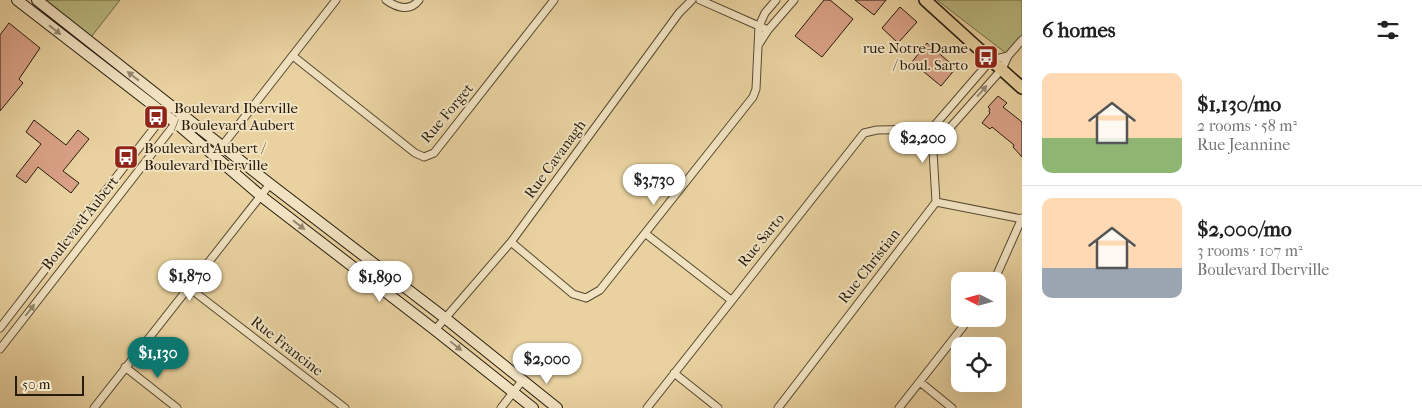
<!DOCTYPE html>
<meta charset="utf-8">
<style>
body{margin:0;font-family:"IM FELL French Canon",serif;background:#f6f6f6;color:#222;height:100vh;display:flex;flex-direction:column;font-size:19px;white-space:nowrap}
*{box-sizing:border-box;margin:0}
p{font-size:16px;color:#767676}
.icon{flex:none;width:28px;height:28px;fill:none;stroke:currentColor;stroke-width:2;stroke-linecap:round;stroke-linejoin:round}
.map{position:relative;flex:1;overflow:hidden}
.details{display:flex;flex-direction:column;background:#fff;width:400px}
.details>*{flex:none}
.needle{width:32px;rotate:276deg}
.buttons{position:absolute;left:951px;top:272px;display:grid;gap:10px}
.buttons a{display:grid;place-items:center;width:55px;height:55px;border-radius:10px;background:#fff;box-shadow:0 5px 20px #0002;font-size:25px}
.scale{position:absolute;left:15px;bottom:12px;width:69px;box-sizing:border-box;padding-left:5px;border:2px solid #251b0f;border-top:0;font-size:14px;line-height:18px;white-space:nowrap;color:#251b0f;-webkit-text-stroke:4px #f1e2c1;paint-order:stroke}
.price{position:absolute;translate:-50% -42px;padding:0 11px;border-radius:18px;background:#fff;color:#222;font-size:16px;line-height:32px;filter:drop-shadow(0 1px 2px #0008)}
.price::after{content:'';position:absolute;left:50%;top:30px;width:15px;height:11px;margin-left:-8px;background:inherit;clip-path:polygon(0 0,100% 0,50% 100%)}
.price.on{background:#0f766e;color:#fff}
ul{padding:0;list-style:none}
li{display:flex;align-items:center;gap:15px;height:125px;padding:0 20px}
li+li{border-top:1px solid #e0e0e0}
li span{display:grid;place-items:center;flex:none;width:140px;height:100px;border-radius:10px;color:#555}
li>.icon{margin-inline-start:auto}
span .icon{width:60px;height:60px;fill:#fffc;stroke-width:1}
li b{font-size:21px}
h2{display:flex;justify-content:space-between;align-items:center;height:60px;padding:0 20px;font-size:21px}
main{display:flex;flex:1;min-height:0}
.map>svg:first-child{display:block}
.green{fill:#bbba81;stroke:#706a48}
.building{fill:#daa186;stroke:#251b0f}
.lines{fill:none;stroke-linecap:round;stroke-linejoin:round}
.street-casing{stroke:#564933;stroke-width:9}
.secondary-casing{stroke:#251b0f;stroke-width:12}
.primary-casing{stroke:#251b0f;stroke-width:14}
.street{stroke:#f1e2c1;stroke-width:7}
.secondary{stroke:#f1e2c1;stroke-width:10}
.primary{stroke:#e9d2a0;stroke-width:11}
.oneway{fill:#958871}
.labels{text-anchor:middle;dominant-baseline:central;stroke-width:4;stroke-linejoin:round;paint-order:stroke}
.poi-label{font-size:15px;fill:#251b0f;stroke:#f1e2c1;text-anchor:start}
.street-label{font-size:15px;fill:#251b0f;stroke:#f1e2c1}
</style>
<main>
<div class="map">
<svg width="1022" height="408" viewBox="0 0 1022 408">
<rect width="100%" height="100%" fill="#e9d2a0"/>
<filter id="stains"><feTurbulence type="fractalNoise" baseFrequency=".004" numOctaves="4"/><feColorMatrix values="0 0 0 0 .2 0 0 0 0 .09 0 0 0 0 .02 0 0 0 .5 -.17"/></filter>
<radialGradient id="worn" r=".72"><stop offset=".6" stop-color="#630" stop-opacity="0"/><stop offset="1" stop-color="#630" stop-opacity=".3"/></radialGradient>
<path class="green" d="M36,0H120L88,41Z
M937,0H1022V44L1011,57Z"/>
<path class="building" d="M824,0H830L853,19L822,57L795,36Z
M855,0H886L874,15Z
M900,7L917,22L898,43L882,28Z
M9,23L40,48L19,79L23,83L0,111V35Z
M927,43L956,68L941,86L912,62Z
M998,96L1007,103L1003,107L1022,122V157L1013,147L1014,145L992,127L990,129L982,123L990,113L989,111L990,109L988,107Z
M34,120L66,145L78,130L89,139L63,171L79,183L71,193L38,167L26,183L16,176L41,144L26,132Z"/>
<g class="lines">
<defs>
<path id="street" d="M386,0C397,8 410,12 419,0
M700,0L768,30
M759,44L768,30L794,0
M293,56L415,153L424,157L434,153L554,0
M930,135H935L948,130L1002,69L1008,56L1022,40
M215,155L336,0
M936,202L1022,219
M646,234L731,300
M511,242L573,294L586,298L600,290L753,97L756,89L759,26L765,13L776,0
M994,281L1022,218
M188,287L345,408
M0,328L171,106
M435,330L511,242L679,13L692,0
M0,349L178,120
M125,367L177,408
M674,373L718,408
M920,382L952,408
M94,408L270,184
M501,408L522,381
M647,408L864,133L877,130L929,129L934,126L991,60L1008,56
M778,408L936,202L933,151L934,126
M899,408L969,319"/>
<path id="secondary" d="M17,0L176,123L261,196L435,330L533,408
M37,0L270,184L445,318L557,408"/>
<path id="primary" d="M925,0L1022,88"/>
</defs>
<use href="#street" class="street-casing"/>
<use href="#secondary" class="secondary-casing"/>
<use href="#primary" class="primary-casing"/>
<use href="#street" class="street"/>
<use href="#secondary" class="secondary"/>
<use href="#primary" class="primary"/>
</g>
<defs><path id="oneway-solid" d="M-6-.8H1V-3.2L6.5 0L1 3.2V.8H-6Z" transform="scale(1.25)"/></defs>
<g class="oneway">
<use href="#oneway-solid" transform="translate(55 30) rotate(38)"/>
<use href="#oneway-solid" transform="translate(133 76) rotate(-142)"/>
<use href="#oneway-solid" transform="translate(982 91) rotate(-49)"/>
<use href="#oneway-solid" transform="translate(299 225) rotate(38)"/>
<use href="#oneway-solid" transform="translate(30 310) rotate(-52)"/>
<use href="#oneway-solid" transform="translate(456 346) rotate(39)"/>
</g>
<defs>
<symbol id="bus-square" viewBox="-11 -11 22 22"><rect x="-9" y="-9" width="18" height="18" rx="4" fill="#8f2418" stroke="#f1e2c1"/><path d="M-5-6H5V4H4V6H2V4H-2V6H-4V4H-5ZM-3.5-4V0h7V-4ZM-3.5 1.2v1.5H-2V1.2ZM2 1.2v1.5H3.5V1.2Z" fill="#fff"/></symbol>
</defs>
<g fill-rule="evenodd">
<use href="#bus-square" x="972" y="43" width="28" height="28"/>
<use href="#bus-square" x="142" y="103" width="28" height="28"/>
<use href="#bus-square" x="112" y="143" width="28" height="28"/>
</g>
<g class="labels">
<g class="poi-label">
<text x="968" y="48" text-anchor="end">rue Notre-Dame<tspan x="968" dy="17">/ boul. Sarto</tspan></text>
<text x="174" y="108">Boulevard Iberville<tspan x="174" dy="17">/ Boulevard Aubert</tspan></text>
<text x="144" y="148">Boulevard Aubert /<tspan x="144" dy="17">Boulevard Iberville</tspan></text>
</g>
<g class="street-label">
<text transform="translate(447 113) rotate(-50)">Rue Forget</text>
<text transform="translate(555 159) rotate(-54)">Rue Cavanagh</text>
<text transform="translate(80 223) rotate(-52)">Boulevard Aubert</text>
<text transform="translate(761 240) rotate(-51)">Rue Sarto</text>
<text transform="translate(869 266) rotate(-52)">Rue Christian</text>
<text transform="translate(287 346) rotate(38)">Rue Francine</text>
</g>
</g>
<rect width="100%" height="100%" filter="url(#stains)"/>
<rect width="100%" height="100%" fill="url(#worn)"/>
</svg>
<div class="buttons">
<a><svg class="needle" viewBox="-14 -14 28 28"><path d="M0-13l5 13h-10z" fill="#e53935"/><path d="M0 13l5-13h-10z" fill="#767676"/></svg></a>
<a><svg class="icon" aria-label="locate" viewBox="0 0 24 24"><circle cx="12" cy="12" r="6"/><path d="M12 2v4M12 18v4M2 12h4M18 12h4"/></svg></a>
</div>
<div class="scale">50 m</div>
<b class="price" style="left:923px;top:164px">$2,200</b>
<b class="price" style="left:654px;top:206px">$3,730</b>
<b class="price" style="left:190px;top:302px">$1,870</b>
<b class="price" style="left:380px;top:303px">$1,890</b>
<b class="price on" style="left:158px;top:379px">$1,130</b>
<b class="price" style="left:547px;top:385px">$2,000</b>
</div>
<section class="details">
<h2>6 homes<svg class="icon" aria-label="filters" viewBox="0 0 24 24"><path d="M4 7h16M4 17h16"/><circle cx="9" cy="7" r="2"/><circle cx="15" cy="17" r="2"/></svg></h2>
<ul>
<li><span style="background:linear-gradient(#ffd9b3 65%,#8fb573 0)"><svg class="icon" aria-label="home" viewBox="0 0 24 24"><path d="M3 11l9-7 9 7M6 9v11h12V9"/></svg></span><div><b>$1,130/mo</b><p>2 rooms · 58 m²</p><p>Rue Jeannine</p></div></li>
<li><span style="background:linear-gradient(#ffd9b3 70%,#9aa5b1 0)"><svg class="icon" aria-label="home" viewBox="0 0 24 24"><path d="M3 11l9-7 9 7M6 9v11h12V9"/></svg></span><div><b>$2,000/mo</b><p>3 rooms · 107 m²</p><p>Boulevard Iberville</p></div></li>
</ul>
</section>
</main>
